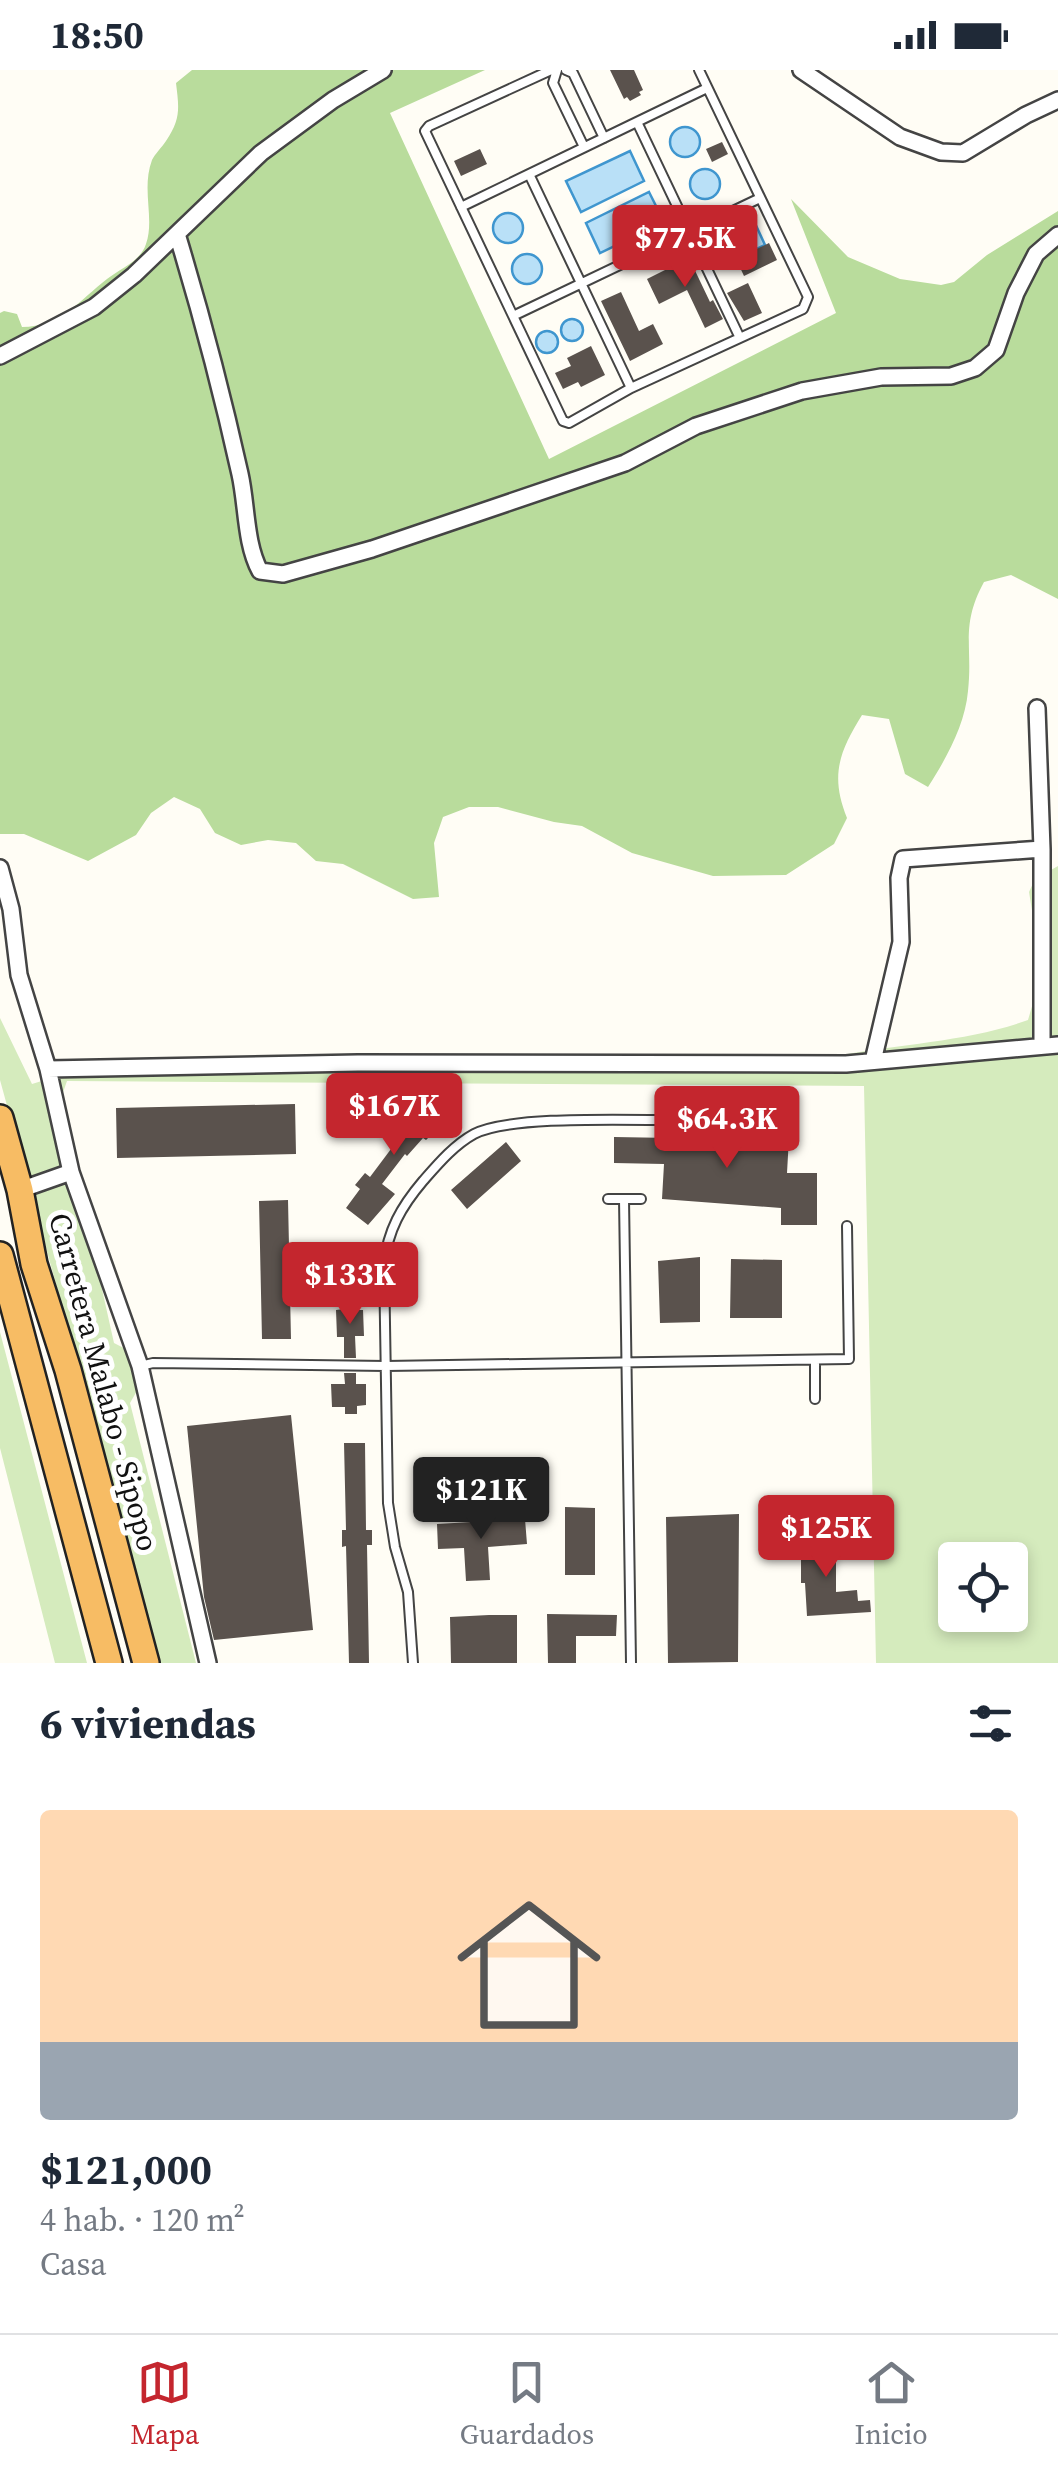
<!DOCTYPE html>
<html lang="es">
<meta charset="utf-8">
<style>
body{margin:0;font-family:"Source Serif 4",serif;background:#f2f2f3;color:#1f2937;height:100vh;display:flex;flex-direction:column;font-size:38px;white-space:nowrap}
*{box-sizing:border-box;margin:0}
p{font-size:32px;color:#747a83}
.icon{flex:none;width:55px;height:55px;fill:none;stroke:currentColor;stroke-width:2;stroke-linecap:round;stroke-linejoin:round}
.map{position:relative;height:1593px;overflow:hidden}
.sheet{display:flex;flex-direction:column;background:#fff;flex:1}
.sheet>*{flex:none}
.controls{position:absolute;left:938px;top:1472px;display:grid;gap:20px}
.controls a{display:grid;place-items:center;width:90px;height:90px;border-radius:10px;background:#fff;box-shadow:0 5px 15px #0003;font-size:50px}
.price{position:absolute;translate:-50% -85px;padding:0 22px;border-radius:10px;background:#c4262e;color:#fff;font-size:32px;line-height:65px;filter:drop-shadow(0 2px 5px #0008)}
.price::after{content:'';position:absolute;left:50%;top:60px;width:30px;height:22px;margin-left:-15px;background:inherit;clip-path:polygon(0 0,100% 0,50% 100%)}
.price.selected{background:#222;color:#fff}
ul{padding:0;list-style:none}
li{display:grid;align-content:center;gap:20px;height:530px;padding:0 40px}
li+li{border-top:2px solid #e0e1e3}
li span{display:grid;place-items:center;height:310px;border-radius:10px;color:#555}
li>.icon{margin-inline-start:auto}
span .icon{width:180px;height:180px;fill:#fffc;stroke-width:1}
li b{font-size:42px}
h2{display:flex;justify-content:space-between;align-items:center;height:120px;padding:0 40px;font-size:42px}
.status{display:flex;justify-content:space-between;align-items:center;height:70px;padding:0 50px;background:#fff;direction:ltr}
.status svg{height:28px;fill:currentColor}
.tab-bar{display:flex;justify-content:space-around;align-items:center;height:140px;border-top:2px solid #e0e1e3;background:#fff;font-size:28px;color:#747a83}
.tab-bar a{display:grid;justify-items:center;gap:5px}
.tab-bar .selected{color:#c4262e}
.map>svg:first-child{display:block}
.green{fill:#d5ebbd;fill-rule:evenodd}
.forest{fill:#b9dc9c}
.water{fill:#b9e0f7;stroke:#3f96cf;stroke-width:2.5}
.building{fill:#5a524d}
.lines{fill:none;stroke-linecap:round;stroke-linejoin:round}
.service-casing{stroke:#444;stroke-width:12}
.minor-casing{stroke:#444;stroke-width:20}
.trunk-casing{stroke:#222;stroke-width:30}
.service{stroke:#fff;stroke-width:8}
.minor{stroke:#fff;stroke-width:15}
.trunk{stroke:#f7bc64;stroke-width:25}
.labels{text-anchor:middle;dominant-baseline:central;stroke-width:10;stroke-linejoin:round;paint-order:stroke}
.street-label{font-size:30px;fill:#111;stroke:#fff}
</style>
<div class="status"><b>18:50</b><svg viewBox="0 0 49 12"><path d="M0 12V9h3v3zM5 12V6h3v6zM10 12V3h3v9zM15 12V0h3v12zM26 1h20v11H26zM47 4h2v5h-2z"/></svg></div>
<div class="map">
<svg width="1058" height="1593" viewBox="0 0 1058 1593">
<rect width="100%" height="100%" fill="#fffdf5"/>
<path class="green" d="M1058,796V1593H876L864,1016L67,1011L60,1031L114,1273L153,1293L130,1333L196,1593H160L0,1010V948L32,1014L97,994L286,989L841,985C902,974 971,971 1028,950L1042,902L1029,822L1035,809ZM955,1490H1010V1545H955Z
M0,1262L87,1593H55L0,1378Z"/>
<path class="forest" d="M192,0H485L390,43L549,389L836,243L791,129L848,187L900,209L941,215L954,212L987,185L1058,141V529L1011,505L984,512C960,556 973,576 968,621C965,655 946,689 928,717L905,704L889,649L862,645C839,682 830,706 847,748L834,774L786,805L713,806L632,783L582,756L554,752L498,737H469L443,747L434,773L439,827L413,829L343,794L316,791L296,773L268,770L241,775L215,763L200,739L174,727L151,743L136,765L88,791L24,764H0V243L4,241L17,244L22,257C60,257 80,230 107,209C121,198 140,192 146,174C155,148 141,120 152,90C155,84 162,77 166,71C181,49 179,38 176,13Z"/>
<path class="water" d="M670 72a15 15 0 1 1 30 0a15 15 0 1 1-30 0Z
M630,81L644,111L581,142L566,111Z
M690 114a15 15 0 1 1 30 0a15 15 0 1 1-30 0Z
M649,122L664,152L600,183L586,153Z
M493 158a15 15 0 1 1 30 0a15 15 0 1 1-30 0Z
M753,149L765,175L740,187L728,162Z
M512 199a15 15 0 1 1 30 0a15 15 0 1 1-30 0Z
M561 260a11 11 0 1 1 22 0a11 11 0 1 1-22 0Z
M536 272a11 11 0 1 1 22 0a11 11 0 1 1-22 0Z"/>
<path class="building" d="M610,0H634L643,20L639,22L641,25L630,31L627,27L624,29Z
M722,72L728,84L712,92L706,79Z
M480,79L487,94L461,106L454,91Z
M769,173L777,190L744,206L736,189Z
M689,188L710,232L713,230L723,249L705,258L687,220L659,234L647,209Z
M748,213L762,243L744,251L727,223Z
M621,222L639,261L653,254L663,274L630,291L601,231Z
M591,276L605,305L581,317L578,312L563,319L555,303L571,296L567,288Z
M429,1020L442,1032L426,1049L437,1059L426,1070L423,1068L407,1086L405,1084L382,1114L395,1124L368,1155L346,1138L360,1119L355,1115L365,1103L370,1107L394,1075L387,1068L403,1050L397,1045L408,1032L414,1038Z
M295,1034L296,1084L117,1088L116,1038Z
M673,1061L789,1067L787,1103H817V1155H781V1138L662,1129L664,1094L614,1093V1067L672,1068Z
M506,1072L521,1091L467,1139L451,1120Z
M288,1130L291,1269H262L259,1131Z
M700,1187V1252L660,1253L658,1191Z
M731,1189L782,1190V1248H730Z
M355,1232V1240H363L364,1266H355L356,1288H344V1267H337L336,1240L343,1239V1233Z
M344,1303H356V1314H366V1335L357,1336V1344H345V1337H332L331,1314H345Z
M291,1345L313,1560L214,1570L204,1527L187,1356Z
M344,1373H365L366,1460H372V1475H367L369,1593H349L346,1476L342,1477V1460H346Z
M565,1437L595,1438V1505H565Z
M739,1444L738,1592L668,1593L666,1447Z
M525,1449L527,1474L488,1477L490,1510L466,1511L464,1478L438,1479L437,1454Z
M801,1466H836V1522L857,1520L858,1531L870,1530L871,1542L807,1546L805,1513H801Z
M547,1544L617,1545L616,1566H576V1593H548Z
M489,1545H517V1593H451L450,1547Z"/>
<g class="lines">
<defs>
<path id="service" d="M551,0L429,56L425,61L563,351L569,353L631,318L803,239L808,227L699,0
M557,0L553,13L584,77
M566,0L573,3L604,68
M637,52L739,266
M529,104L631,318
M461,137L705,19
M513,246L758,129
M608,1129H641
M624,1129L631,1593
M815,1290V1329
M140,1296L153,1293L386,1296L849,1289L847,1156
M413,1593L408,1522L395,1477L388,1433L384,1194C388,1160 401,1137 423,1111C438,1094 454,1075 474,1064C512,1044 642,1051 690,1050"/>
<path id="minor" d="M801,0L900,67L941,82L963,83L1026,45L1058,30
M177,164C201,243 222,323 240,404C247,435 245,473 260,501L283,504L372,479L625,393L696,356L802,321L881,307L951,306L975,298L996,280L1016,223L1036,184L1058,165
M0,286L94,237L134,205L261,83L333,30L383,0
M1042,779V976
M0,798L11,839L19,905L48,999L71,1102L140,1296L208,1593
M873,991L901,872L899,808L903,789L1042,779L1037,638
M48,999L358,993L846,994L1058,975
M20,1120L71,1102"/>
<path id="trunk" d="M0,1048L20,1120L34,1194L68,1300L146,1593
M0,1185L109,1593"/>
</defs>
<use href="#service" class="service-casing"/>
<use href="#minor" class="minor-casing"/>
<use href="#trunk" class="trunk-casing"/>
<use href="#service" class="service"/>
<use href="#minor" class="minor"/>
<use href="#trunk" class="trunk"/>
</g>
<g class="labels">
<g class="street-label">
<text transform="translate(104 1312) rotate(75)">Carretera Malabo - Sipopo</text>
</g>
</g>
</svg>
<div class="controls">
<a><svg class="icon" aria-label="locate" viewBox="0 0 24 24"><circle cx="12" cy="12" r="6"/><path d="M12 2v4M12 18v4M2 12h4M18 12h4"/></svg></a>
</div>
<b class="price" style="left:685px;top:220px">$77.5K</b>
<b class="price" style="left:394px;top:1088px">$167K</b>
<b class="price" style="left:727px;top:1101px">$64.3K</b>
<b class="price" style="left:350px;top:1257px">$133K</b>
<b class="price selected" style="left:481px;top:1472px">$121K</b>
<b class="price" style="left:826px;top:1510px">$125K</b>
</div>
<section class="sheet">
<h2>6 viviendas<svg class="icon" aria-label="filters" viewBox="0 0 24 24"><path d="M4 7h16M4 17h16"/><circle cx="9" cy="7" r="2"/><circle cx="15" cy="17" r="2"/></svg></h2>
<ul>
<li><span style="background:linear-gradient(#ffd9b3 75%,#9aa5b1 0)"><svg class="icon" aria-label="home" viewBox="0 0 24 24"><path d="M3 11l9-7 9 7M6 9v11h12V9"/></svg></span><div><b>$121,000</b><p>4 hab. · 120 m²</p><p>Casa</p></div></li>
</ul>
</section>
<nav class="tab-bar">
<a class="selected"><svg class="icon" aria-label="map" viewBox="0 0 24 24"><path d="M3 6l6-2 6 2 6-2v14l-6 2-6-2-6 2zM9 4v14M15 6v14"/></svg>Mapa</a>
<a><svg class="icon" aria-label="saved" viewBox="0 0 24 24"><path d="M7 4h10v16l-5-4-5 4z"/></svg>Guardados</a>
<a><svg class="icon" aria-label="home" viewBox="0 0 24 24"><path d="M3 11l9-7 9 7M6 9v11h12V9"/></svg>Inicio</a>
</nav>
